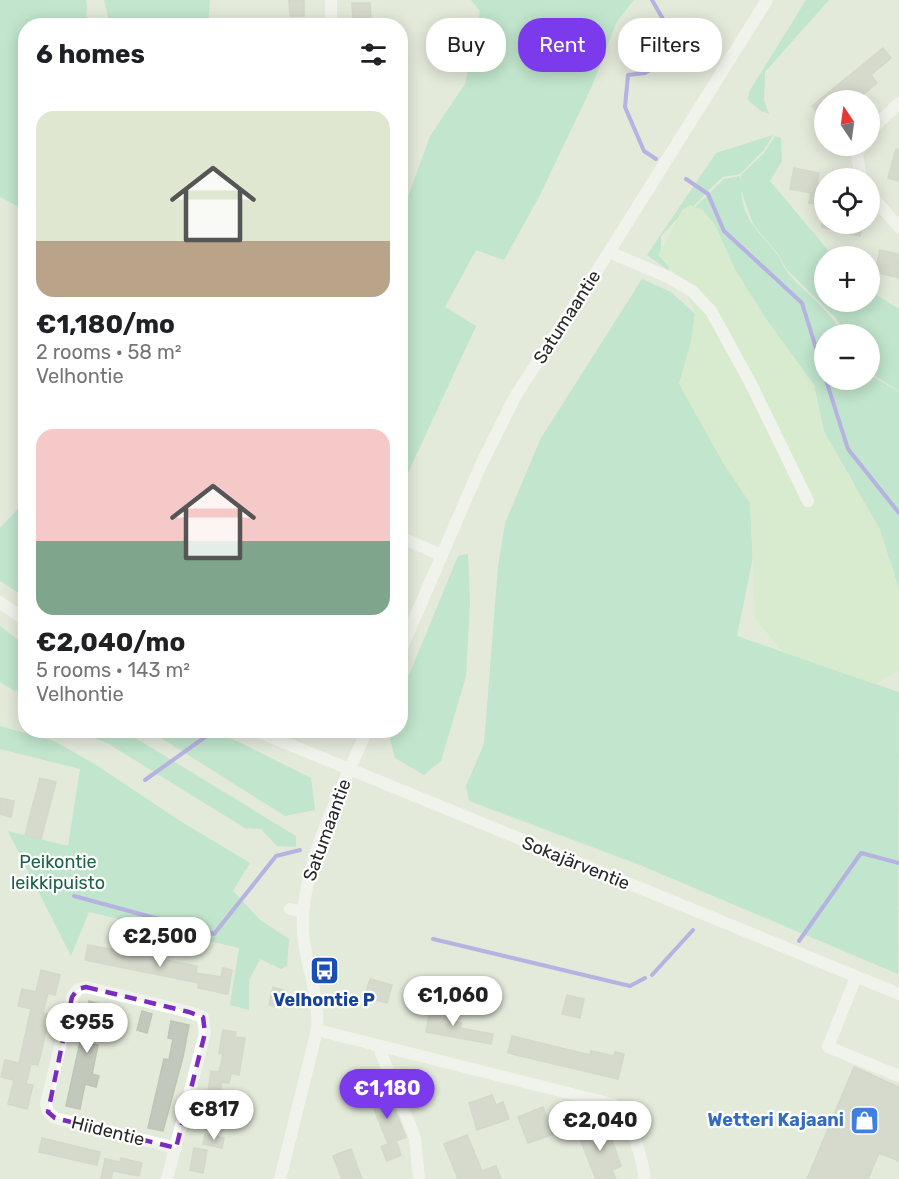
<!DOCTYPE html>
<meta charset="utf-8">
<style>
body{margin:0;font-family:Rubik,sans-serif;background:#f2f2f2;color:#202124;height:100vh;display:flex;flex-direction:column;font-size:22px;white-space:nowrap}
*{box-sizing:border-box;margin:0}
p{font-size:20px;color:#757577}
.icon{flex:none;width:33px;height:33px;fill:none;stroke:currentColor;stroke-width:2;stroke-linecap:round;stroke-linejoin:round}
.map{position:relative;flex:1;overflow:hidden}
.panel{position:absolute;left:18px;top:18px;width:390px;height:720px;display:flex;flex-direction:column;background:#fff;border-radius:24px;box-shadow:0 3px 15px #0003}
.panel>*{flex:none}
.banner{position:absolute;left:426px;top:18px;width:382px;height:54px;display:flex;gap:12px}
.needle{width:39px;rotate:347deg}
.buttons{position:absolute;left:814px;top:90px;display:grid;gap:12px}
.buttons a{display:grid;place-items:center;width:66px;height:66px;border-radius:50%;background:#fff;box-shadow:0 3px 15px #0003;font-size:30px}
.price{position:absolute;translate:-50% -51px;padding:0 14px;border-radius:21px;background:#fff;color:#222;font-size:20px;line-height:39px;filter:drop-shadow(0 2px 3px #0008)}
.price::after{content:'';position:absolute;left:50%;top:36px;width:18px;height:14px;margin-left:-9px;background:inherit;clip-path:polygon(0 0,100% 0,50% 100%)}
.price.current{background:#7c3aed;color:#fff}
ul{padding:0;list-style:none}
li{display:grid;align-content:center;gap:12px;height:318px;padding:0 18px}
li span{display:grid;place-items:center;height:186px;border-radius:18px;color:#555}
li>.icon{margin-inline-start:auto}
span .icon{width:108px;height:108px;fill:#fffc;stroke-width:1}
li b{font-size:26px}
h2{display:flex;justify-content:space-between;align-items:center;height:72px;padding:0 18px;font-size:26px}
.chip{padding:0 21px;border-radius:24px;background:#fff;box-shadow:0 3px 15px #0003;font-size:21px;line-height:54px}
.chip.current{background:#7c3aed;color:#fff}
.map>svg:first-child{display:block}
.green{fill:#98dfbc}
.sand{fill:#cceebe}
.lines{fill:none;stroke-linecap:round;stroke-linejoin:round}
.stream{stroke:#7e70e9;stroke-width:4}
.building{fill:#c3c8bd;stroke:#bdc5b4;stroke-width:1.5}
.minor{stroke:#fff;stroke-width:12}
.marked{fill:none;stroke:#7b2cbf;stroke-width:4.5;stroke-dasharray:12 8;stroke-linejoin:round}
.labels{text-anchor:middle;dominant-baseline:central;stroke-width:4.5;stroke-linejoin:round;paint-order:stroke}
.street-label{font-size:18px;fill:#282828;stroke:#fff}
.park-label{font-size:18px;fill:#1c6148;stroke:#fff}
.transit-label{font-size:18px;font-weight:bold;fill:#164399;stroke:#fff}
.shop-label{font-size:18px;font-weight:bold;fill:#366cbe;stroke:#fff;text-anchor:end}
</style>
<div class="map">
<svg width="899" height="1179" viewBox="0 0 899 1179">
<rect width="100%" height="100%" fill="#e3eada"/>
<path class="green" d="M0,0H86L87,6L86,25L26,26L25,210L0,197Z
M104,0H210L208,25H110Z
M471,0H634L617,21L592,86L539,197L504,260L476,250L445,307L476,326L407,475L400,473L401,216L430,136L465,84L480,11Z
M806,0H829L765,72L764,100L769,114L761,111L748,100L749,92Z
M773,135L764,150L740,174L723,177L708,191L694,206L691,216L676,220L661,236V249L673,262L668,270L647,255L716,153Z
M775,136L781,138L782,161L770,181L833,256H825V302H870V291L899,309V391L870,373V334H845L836,318L787,270L778,254L753,224L741,190C743,221 759,231 776,253C781,259 783,267 788,273C806,294 829,310 843,334H825V380H870V375L899,392V590L891,563L852,480L824,432L814,385L766,319L695,207L724,179L740,176L741,182V175L765,152Z
M642,279L671,292L695,314L691,341L722,461L750,503L753,557L737,636L899,692L898,974L640,865L469,801L466,786L484,744L498,567L505,523L541,438Z
M25,501V597L0,581V528Z
M468,554L470,601L466,676L441,761L424,775L395,758L390,739L393,731L400,730L401,700L402,692L458,556Z
M0,626L25,645V692L13,690L0,682Z
M0,726L54,741L93,763L180,821L250,863L233,891L260,920L289,939L287,966L281,969L260,959L249,980V1010L230,1005L239,948L89,912L71,956L8,831L68,846L80,769L0,749Z
M78,731H116L137,739L296,836V847L277,846L261,829L245,828L107,743Z
M150,731H211L239,742L311,778L315,810L285,816Z"/>
<path class="sand" d="M690,205L703,210L715,225L736,271L766,319L814,385L824,433L880,529L899,590V671L875,684L782,652L755,618L750,503L722,461L679,384L691,341L695,314L681,280L658,255L682,210Z"/>
<g class="lines">
<path class="stream" d="M652,0L671,33L665,61L645,73L628,75L625,107L644,151L656,159
M686,179L708,194L724,231L802,303L825,377
M826,380L848,449L899,513
M145,780L215,730
M74,896L214,934L276,856L300,850
M433,939L630,986L645,978
M799,941L861,853L899,863
M652,975L693,930"/>
</g>
<path class="building" d="M289,0L304,1V16H290Z
M352,3H370L371,23L353,24Z
M883,48L891,58L871,75L877,83L856,100H825V121L812,106Z
M896,149L899,150V181L888,178Z
M794,168L819,173L817,183L825,185L821,205L809,203L811,193L790,189Z
M822,224H863L860,236L822,227Z
M880,250L898,254L899,278L875,272Z
M40,778L56,782L41,839L25,835Z
M0,798L14,801L11,817L0,814Z
M88,945L197,966L196,973L221,977L223,968L232,970L228,994L198,988L199,983L85,960Z
M41,970L60,975L55,995L48,993L43,1013L50,1015L38,1065L31,1064L26,1084L33,1085L27,1109L8,1104L14,1080L1,1077L5,1060L19,1063L31,1009L18,1006L22,989L36,992Z
M370,979L392,985L387,1003L365,997Z
M273,987L283,990L279,1007L269,1005Z
M567,995L584,999L580,1018L562,1014Z
M89,1001L115,1008L113,1019L100,1015L93,1044L98,1045L92,1074L99,1076L96,1087L85,1084L80,1109L66,1106Z
M436,1005L453,1008L450,1020L462,1023L460,1028L493,1034L491,1044L426,1032L429,1015L433,1016Z
M142,1011L152,1014L147,1033L137,1030Z
M171,1021L189,1025L183,1057L163,1131L148,1128L164,1059L169,1060L173,1039L168,1038Z
M223,1030L236,1032L235,1037L245,1038L239,1075L231,1073L229,1083L222,1082L214,1131L199,1127L205,1110L211,1071L219,1072L223,1054L219,1053Z
M512,1036L590,1055L591,1051L614,1056L615,1052L624,1054L618,1079L508,1053Z
M854,1067L899,1087V1161L879,1153L868,1179H807Z
M383,1082L406,1137L396,1141L401,1155L387,1161L381,1147L388,1144L366,1089Z
M492,1095L496,1105L503,1102L509,1119L477,1130L469,1103Z
M543,1107L547,1117L554,1115L560,1132L528,1143L518,1117Z
M594,1125L597,1131L606,1128L613,1143L621,1166L612,1170L616,1179H596L577,1131Z
M205,1134L224,1138L222,1148L203,1144Z
M467,1135L482,1171L496,1166L501,1179H458L444,1144Z
M42,1138L100,1152L97,1165L39,1152Z
M194,1148L207,1150L203,1173L190,1170Z
M351,1149L362,1179H342L333,1156Z
M121,1158L142,1163L139,1176L113,1171L111,1179H101L105,1159L120,1162Z"/>
<g class="lines">
<path class="minor" d="M331,26V0
M870,131L899,103
M861,146L857,155L861,178
M870,194L899,227
M609,252L668,277L692,291L711,311L751,384L808,501
M400,537L441,555
M0,602L26,621
M400,652L480,467L516,395L609,252L767,0
M254,730L899,994
M290,909L303,912
M856,977L828,1047L899,1076
M317,1030L612,1104C615,1106 618,1107 620,1109C630,1119 645,1166 644,1179
M381,1053L415,1138L419,1179
M167,1179L205,1033L203,1017L189,1012L86,987L78,989L72,997L46,1104L48,1112L55,1118L176,1148
M280,1179L317,1030C320,994 305,965 303,931C300,867 342,788 367,730"/>
</g>
<path d="M0 0H899V1179H0ZM86,987L189,1012L203,1017L205,1033L176,1148L55,1118L48,1112L72,997L78,989Z" fill="#e3eada" fill-opacity=".55" fill-rule="evenodd"/>
<path class="marked" d="M86,987L189,1012L203,1017L205,1033L176,1148L55,1118L48,1112L72,997L78,989Z"/>
<defs>
<symbol id="bus-square" viewBox="-11 -11 22 22"><rect x="-9" y="-9" width="18" height="18" rx="4" fill="#1a4fb4" stroke="#fff"/><path d="M-5-6H5V4H4V6H2V4H-2V6H-4V4H-5ZM-3.5-4V0h7V-4ZM-3.5 1.2v1.5H-2V1.2ZM2 1.2v1.5H3.5V1.2Z" fill="#fff"/></symbol>
<symbol id="shop-square" viewBox="-11 -11 22 22"><rect x="-9" y="-9" width="18" height="18" rx="4" fill="#3f7fe0" stroke="#fff"/><path d="M-5-2.5h2.3a2.7 3.5 0 0 1 5.4 0H5L5.5 6h-11ZM-1.5-2.5h3a1.5 2.3 0 0 0-3 0Z" fill="#fff"/></symbol>
</defs>
<g fill-rule="evenodd">
<use href="#bus-square" x="308" y="954" width="33" height="33"/>
<use href="#shop-square" x="848" y="1104" width="33" height="33"/>
</g>
<g class="labels">
<g class="street-label">
<text transform="translate(567 317) rotate(-57)">Satumaantie</text>
<text transform="translate(327 830) rotate(-70)">Satumaantie</text>
<text transform="translate(576 863) rotate(22)">Sokajärventie</text>
<text transform="translate(108 1131) rotate(14)">Hiidentie</text>
</g>
<g class="park-label">
<text x="58" y="862">Peikontie<tspan x="58" dy="21">leikkipuisto</tspan></text>
</g>
<g class="transit-label">
<text x="324" y="1000">Velhontie P</text>
</g>
<g class="shop-label">
<text x="844" y="1120">Wetteri Kajaani</text>
</g>
</g>
</svg>
<div class="buttons">
<a><svg class="needle" viewBox="-14 -14 28 28"><path d="M0-13l5 13h-10z" fill="#e53935"/><path d="M0 13l5-13h-10z" fill="#757577"/></svg></a>
<a><svg class="icon" aria-label="locate" viewBox="0 0 24 24"><circle cx="12" cy="12" r="6"/><path d="M12 2v4M12 18v4M2 12h4M18 12h4"/></svg></a>
<a>+</a>
<a>−</a>
</div>
<b class="price" style="left:160px;top:968px">€2,500</b>
<b class="price" style="left:453px;top:1027px">€1,060</b>
<b class="price" style="left:87px;top:1054px">€955</b>
<b class="price current" style="left:387px;top:1120px">€1,180</b>
<b class="price" style="left:214px;top:1141px">€817</b>
<b class="price" style="left:600px;top:1152px">€2,040</b>
<div class="banner">
<a class="chip">Buy</a>
<a class="chip current">Rent</a>
<a class="chip">Filters</a>
</div>
<section class="panel">
<h2>6 homes<svg class="icon" aria-label="filters" viewBox="0 0 24 24"><path d="M4 7h16M4 17h16"/><circle cx="9" cy="7" r="2"/><circle cx="15" cy="17" r="2"/></svg></h2>
<ul>
<li><span style="background:linear-gradient(#dfe7d0 70%,#b9a48a 0)"><svg class="icon" aria-label="home" viewBox="0 0 24 24"><path d="M3 11l9-7 9 7M6 9v11h12V9"/></svg></span><div><b>€1,180/mo</b><p>2 rooms · 58 m²</p><p>Velhontie</p></div></li>
<li><span style="background:linear-gradient(#f6c9c9 60%,#7fa58c 0)"><svg class="icon" aria-label="home" viewBox="0 0 24 24"><path d="M3 11l9-7 9 7M6 9v11h12V9"/></svg></span><div><b>€2,040/mo</b><p>5 rooms · 143 m²</p><p>Velhontie</p></div></li>
</ul>
</section>
</div>
